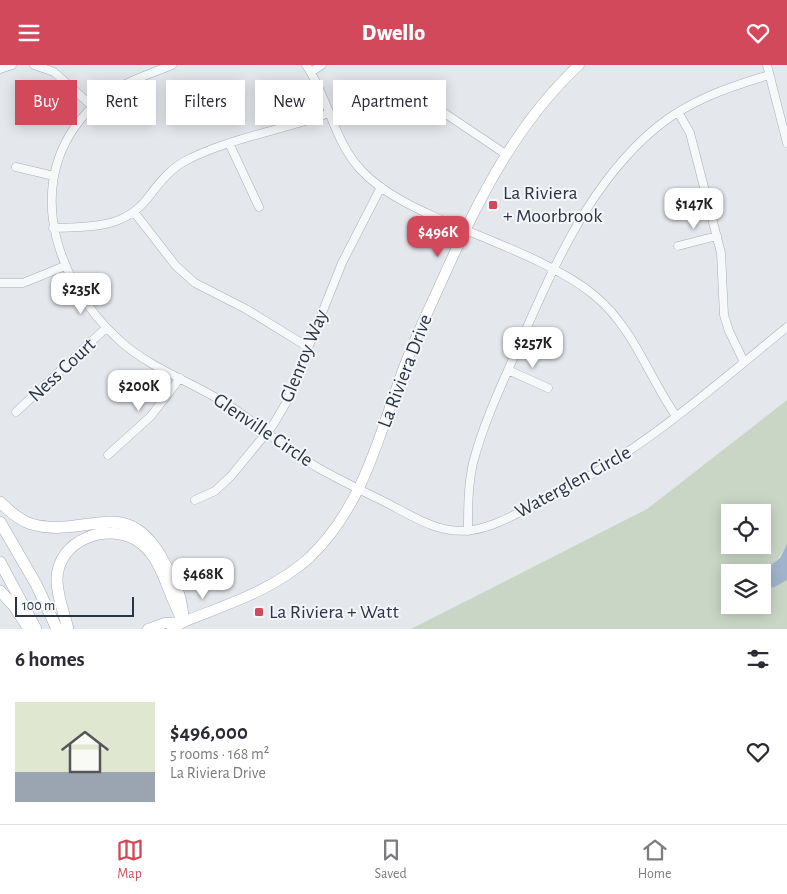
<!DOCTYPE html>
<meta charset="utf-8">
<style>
body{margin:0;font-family:"Alegreya Sans",sans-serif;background:#f2f2f3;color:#2b2b33;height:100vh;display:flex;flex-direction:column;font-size:19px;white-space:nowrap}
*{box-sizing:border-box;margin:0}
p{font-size:16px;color:#7c7c81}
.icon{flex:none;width:28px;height:28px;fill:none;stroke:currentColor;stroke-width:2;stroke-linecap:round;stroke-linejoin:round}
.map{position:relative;height:564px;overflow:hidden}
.sheet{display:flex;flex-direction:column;background:#fff;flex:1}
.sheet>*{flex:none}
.banner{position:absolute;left:15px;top:15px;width:500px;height:45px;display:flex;gap:10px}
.buttons{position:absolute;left:721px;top:439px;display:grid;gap:10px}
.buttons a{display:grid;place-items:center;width:50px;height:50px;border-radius:0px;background:#fff;box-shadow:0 2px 12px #0003;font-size:25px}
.scale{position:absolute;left:15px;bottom:12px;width:119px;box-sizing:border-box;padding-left:5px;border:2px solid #2b3445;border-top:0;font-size:14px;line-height:18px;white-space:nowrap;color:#2b3445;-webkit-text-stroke:4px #f4f6f9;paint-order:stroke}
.price{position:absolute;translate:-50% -42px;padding:0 11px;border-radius:10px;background:#fff;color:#222;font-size:16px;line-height:32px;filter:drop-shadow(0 1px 2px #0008)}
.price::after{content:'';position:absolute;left:50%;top:30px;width:15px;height:11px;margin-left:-8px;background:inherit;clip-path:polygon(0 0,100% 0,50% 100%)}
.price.current{background:#d1495b;color:#fff}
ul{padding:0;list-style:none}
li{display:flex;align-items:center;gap:15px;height:125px;padding:0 15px}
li+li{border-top:1px solid #e1e1e2}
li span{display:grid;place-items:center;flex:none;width:140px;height:100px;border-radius:0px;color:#555}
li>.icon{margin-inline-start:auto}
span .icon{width:60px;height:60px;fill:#fffc;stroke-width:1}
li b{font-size:21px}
h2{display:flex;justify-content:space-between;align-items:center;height:60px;padding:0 15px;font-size:21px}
.pill{padding:0 18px;border-radius:0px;background:#fff;box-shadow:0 2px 12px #0003;font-size:18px;line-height:45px}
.pill.current{background:#d1495b;color:#fff}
header{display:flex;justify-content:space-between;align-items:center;height:65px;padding:0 15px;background:#d1495b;color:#fff;font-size:22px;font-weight:800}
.dock{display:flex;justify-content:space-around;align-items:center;height:70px;border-top:1px solid #e1e1e2;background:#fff;font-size:14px;color:#7c7c81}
.dock a{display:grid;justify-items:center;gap:2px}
.dock .current{color:#d1495b}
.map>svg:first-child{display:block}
.green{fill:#c9d6c5;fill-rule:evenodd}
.water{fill:#9fb4cc}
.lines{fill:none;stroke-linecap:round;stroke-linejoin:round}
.street-casing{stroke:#a9aeb7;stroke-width:9}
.secondary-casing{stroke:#a9aeb7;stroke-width:11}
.primary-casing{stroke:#a3abb8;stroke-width:12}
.street{stroke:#f7f8fa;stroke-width:8}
.secondary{stroke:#fff;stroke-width:10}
.primary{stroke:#fff;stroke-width:11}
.poi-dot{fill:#d1495b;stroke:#f4f6f9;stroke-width:2}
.labels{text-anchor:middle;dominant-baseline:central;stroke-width:4;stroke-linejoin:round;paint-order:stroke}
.poi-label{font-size:20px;fill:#2b3445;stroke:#f4f6f9;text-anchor:start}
.street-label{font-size:20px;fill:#2b3445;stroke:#f4f6f9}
</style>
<header><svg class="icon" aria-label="menu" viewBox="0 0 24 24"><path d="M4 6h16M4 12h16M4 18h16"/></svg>Dwello<svg class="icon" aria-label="heart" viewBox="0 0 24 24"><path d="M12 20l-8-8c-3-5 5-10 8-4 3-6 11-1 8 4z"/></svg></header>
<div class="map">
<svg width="787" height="564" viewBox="0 0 787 564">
<rect width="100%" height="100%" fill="#e4e7ec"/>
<path class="green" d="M787,335V479C772,509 761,507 730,508V540H762L763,523L775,522L787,515V564H411L647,444ZM730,448H762V480H730Z"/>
<path class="water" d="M787,479V515L775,522L763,523L762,507L780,493Z"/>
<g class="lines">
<defs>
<path id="street" d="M34,0L54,7L93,42
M172,0C147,10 121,18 100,35C19,103 50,212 119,275C153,306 199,319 236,345C264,365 291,387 320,404C342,416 364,427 387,438C414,452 440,470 472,465C493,462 512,451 530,442C629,397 704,330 787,262
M306,0C329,33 333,76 362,106C382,127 409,140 435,152C484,174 554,197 594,230C634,263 648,311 676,351
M767,0L787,78
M0,4L12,0
M311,7L322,0
M428,37L507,90
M678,47L690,68L721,188L724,250L729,266L744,297
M229,78L259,142
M16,102L54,111
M134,147L176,201L195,218L246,244L308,282
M53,163C88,162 123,164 147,134C160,117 171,102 191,93C235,72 283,65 329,48
M678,181L717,171
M0,218H23L65,201
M508,305L548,323
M16,347L106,263
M108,390L151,351L180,313
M195,435L215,426L231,411L273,360L286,338L342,198L381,122
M468,466C468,443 468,421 473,398C484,356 503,317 520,278C554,201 590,117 657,62C690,35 729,22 769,10"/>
<path id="secondary" d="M148,564L165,558L182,557
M172,564L183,557C228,539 274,525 310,492C363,441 379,371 403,305C415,273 430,242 444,211C478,135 517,57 579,0"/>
<path id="primary" d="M0,437C9,446 19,455 31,459C88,475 127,425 165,499C176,518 183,535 183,557
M0,457L36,519L57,564
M0,497L36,564
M0,526L14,541L29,564
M68,564C64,548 57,531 57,515C57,474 110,455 141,478C164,496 168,531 183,555"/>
</defs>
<use href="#street" class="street-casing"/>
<use href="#secondary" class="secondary-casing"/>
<use href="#primary" class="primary-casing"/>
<use href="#street" class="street"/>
<use href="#secondary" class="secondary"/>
<use href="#primary" class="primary"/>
</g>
<g class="poi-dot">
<rect x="488" y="135" width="10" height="10" rx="2.5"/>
<rect x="254" y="542" width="10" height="10" rx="2.5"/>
</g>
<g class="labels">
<g class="poi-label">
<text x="503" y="128">La Riviera<tspan x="503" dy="23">+ Moorbrook</tspan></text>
<text x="269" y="547">La Riviera + Watt</text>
</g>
<g class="street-label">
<text transform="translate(304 291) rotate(-68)">Glenroy Way</text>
<text transform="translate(62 305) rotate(-43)">Ness Court</text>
<text transform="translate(405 306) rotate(-69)">La Riviera Drive</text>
<text transform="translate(263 365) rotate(34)">Glenville Circle</text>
<text transform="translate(573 417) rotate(-29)">Waterglen Circle</text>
</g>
</g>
</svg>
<div class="buttons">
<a><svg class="icon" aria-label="locate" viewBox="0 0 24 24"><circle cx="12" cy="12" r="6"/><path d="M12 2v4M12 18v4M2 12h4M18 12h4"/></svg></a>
<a><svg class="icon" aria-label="layers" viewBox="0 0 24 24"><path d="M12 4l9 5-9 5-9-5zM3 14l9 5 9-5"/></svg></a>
</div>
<div class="scale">100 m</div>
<b class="price" style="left:694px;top:165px">$147K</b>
<b class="price current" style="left:438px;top:193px">$496K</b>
<b class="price" style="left:81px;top:250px">$235K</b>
<b class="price" style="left:533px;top:304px">$257K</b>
<b class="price" style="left:139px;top:347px">$200K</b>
<b class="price" style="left:203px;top:535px">$468K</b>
<div class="banner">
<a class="pill current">Buy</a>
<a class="pill">Rent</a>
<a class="pill">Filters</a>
<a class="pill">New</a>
<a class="pill">Apartment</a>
</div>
</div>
<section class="sheet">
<h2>6 homes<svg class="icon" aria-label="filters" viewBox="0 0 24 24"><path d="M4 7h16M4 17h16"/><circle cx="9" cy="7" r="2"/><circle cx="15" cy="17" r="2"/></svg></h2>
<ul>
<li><span style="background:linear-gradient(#dfe7d0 70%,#9aa5b1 0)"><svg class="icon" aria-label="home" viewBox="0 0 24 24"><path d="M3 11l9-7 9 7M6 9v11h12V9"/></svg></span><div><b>$496,000</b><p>5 rooms · 168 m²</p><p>La Riviera Drive</p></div><svg class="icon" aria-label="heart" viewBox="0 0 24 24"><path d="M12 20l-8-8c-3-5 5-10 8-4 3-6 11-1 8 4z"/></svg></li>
</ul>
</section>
<nav class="dock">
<a class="current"><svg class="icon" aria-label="map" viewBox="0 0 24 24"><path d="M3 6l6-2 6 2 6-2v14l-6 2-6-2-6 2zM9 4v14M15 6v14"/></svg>Map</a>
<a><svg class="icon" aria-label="saved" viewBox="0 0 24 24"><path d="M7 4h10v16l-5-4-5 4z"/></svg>Saved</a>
<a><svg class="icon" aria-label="home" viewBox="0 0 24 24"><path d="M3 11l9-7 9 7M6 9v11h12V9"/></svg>Home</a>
</nav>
